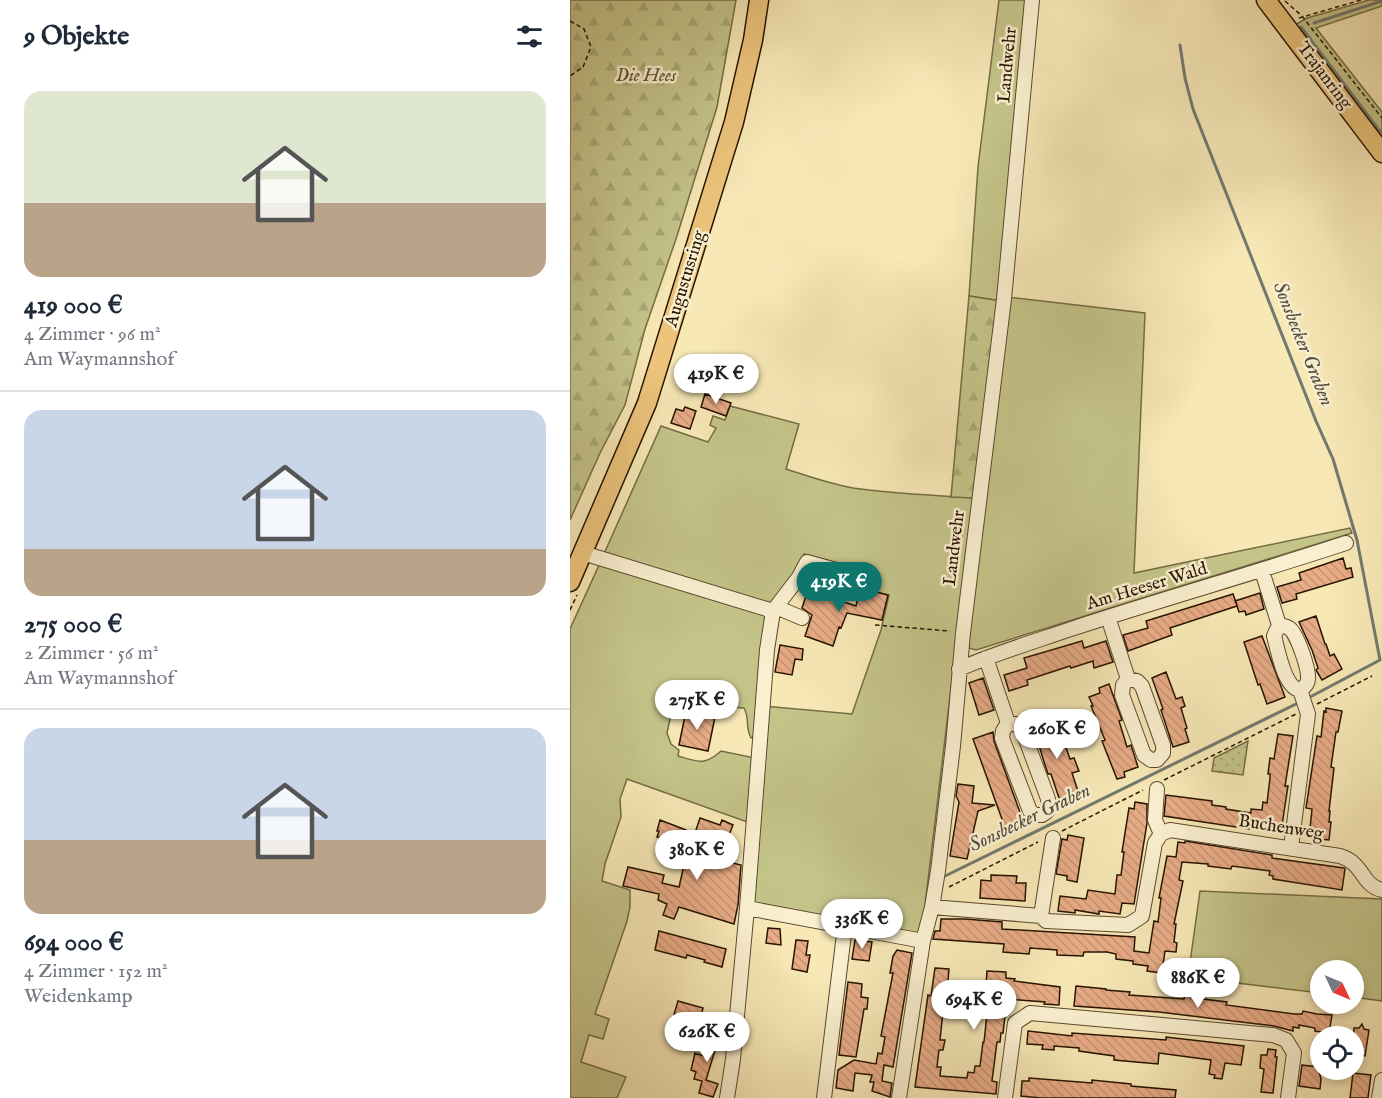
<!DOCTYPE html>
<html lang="de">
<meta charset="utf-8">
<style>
body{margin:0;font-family:"IM FELL English",serif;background:#f6f6f7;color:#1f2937;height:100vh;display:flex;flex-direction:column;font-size:22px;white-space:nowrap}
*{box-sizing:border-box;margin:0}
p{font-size:20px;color:#747a83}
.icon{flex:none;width:33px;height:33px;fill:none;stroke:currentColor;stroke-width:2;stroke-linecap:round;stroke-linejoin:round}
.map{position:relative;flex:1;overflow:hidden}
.sheet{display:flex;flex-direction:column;background:#fff;width:570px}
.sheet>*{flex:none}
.needle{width:39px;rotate:134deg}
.buttons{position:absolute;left:740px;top:960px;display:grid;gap:12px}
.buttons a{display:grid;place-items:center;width:54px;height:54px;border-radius:50%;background:#fff;box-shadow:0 3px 9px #0003;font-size:30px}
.price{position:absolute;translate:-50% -51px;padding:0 14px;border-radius:21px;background:#fff;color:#222;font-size:20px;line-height:39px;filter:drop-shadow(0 2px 3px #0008)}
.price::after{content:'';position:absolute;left:50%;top:36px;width:18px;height:14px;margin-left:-9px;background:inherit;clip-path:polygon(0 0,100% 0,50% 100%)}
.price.current{background:#0f766e;color:#fff}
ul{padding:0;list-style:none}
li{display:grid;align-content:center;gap:12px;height:318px;padding:0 24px}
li+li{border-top:2px solid #e0e1e3}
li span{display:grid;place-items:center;height:186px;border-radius:18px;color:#555}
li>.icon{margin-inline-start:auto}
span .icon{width:108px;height:108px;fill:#fffc;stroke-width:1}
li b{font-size:26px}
h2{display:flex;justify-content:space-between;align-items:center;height:72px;padding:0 24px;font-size:26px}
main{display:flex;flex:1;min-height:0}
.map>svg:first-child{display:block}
.grass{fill:#c4c489;stroke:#756c44;stroke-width:1.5}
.forest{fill:url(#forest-firs);stroke:#756c44;stroke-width:1.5}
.park{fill:url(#park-dots);stroke:#756c44;stroke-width:1.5}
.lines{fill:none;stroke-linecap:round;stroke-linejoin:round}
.stream{stroke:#727970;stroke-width:3}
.building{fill:url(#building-back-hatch);stroke:#261300;stroke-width:1.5}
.minor-casing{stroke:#5a482e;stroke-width:16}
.major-casing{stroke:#261300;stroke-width:21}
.path{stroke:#261300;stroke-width:1.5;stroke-dasharray:4.5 3;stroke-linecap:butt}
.minor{stroke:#faf0d0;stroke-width:14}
.major{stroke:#ecc47b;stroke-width:18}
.labels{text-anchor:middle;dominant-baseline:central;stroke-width:5;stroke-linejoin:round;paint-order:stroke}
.street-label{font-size:18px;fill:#261300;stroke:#faf0d0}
.park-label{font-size:18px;font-style:italic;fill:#5d5130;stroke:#faf0d0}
.water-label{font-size:20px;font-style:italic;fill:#524e41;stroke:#faf0d0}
</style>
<main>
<section class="sheet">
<h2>9 Objekte<svg class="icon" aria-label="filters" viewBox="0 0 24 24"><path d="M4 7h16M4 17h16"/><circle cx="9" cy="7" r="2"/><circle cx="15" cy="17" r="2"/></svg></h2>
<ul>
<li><span style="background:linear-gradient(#dfe7d0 60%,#b9a48a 0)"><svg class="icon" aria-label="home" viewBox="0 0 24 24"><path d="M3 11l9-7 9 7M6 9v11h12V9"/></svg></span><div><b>419 000 €</b><p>4 Zimmer · 96 m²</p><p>Am Waymannshof</p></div></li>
<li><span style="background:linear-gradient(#c9d6e8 75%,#b9a48a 0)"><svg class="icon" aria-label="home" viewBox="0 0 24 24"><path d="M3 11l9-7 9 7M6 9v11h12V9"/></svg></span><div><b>275 000 €</b><p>2 Zimmer · 56 m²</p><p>Am Waymannshof</p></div></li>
<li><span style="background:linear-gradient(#c9d6e8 60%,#b9a48a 0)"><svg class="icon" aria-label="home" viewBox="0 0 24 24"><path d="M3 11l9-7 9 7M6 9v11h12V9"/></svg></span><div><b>694 000 €</b><p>4 Zimmer · 152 m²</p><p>Weidenkamp</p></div></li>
</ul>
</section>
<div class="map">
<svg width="812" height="1098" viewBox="0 0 812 1098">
<defs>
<pattern id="forest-firs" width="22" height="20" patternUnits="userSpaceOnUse" patternTransform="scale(1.5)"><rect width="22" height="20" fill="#c4c489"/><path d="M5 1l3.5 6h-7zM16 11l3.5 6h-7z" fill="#a8a874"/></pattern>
<pattern id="park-dots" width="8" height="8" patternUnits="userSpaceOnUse" patternTransform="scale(1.5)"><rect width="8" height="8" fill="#c4c489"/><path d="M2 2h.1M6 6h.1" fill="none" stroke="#a8a874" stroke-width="1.8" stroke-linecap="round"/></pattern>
<pattern id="building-back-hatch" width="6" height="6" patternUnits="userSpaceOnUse" patternTransform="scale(1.5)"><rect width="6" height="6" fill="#e8ac86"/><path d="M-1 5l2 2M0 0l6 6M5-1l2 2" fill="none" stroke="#c79372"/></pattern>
</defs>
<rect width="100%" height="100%" fill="#f7e8b6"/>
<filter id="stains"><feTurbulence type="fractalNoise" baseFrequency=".00333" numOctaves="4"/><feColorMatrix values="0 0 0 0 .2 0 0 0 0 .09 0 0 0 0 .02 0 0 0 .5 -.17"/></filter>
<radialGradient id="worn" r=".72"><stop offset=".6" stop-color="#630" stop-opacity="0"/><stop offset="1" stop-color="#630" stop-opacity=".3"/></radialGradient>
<path class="grass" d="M429,0H459L431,301L399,296L408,167Z
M799,0H812V6L746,28L812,112V145L723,26L737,18Z
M437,297L575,313L564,573L780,528L782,533L406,650L399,648L400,602Z
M160,406L229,424L216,469C238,476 260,484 283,488C323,494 364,495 404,498L352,930L346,934L181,902L194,706L282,714L311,630L319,595L290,588L293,570L234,554L226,578L204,605L33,556L91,426L138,442L146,428L140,425L143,416L155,420Z
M30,563L193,610L199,617L184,736L181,738C175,727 180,719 174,708L159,707C158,698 156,694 148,689L108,682L97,733L101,744L109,750L108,756C129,762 134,766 151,751L185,758L180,823L57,779L50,799L51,817L35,864L32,881L60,890V907L57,921L25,1014L39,1019L33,1039L19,1035L11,1062L56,1077L47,1098H0V629Z
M630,891L812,899V1001L783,997V970H750V993L618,977Z"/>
<path class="forest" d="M0,0H166L147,107L106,239L75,329L55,405L30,453L0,520Z
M399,296L431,301L404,498L381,497Z"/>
<path class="park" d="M678,741L673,775L642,771L644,758Z"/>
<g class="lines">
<path class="stream" d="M744,23L812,1
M731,27L812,134
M610,45L615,78L623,109L746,421L763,459L787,540L810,660L740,697
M371,878L728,703"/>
</g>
<path class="building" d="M135,394L161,403L156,416L131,407Z
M115,407L126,411L120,429L101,423L106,409L113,411Z
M773,558L776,569L781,568L783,577L726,594L727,599L712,603L707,587L731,580L729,573Z
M290,588L318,595L312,620L277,613L271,628L269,627L263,646L235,636L242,615L232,608L238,590L286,606Z
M690,593L694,609L676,615L675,611L669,612L667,606L600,628L602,635L558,651L553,635L578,628L576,621L663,594L667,605L665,601Z
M746,616L755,644H756L760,656L764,654L772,669L752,680L746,670L748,668L742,650L729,622Z
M692,636L715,697L697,704L690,684L688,685L674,642Z
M512,641L514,648L536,641L543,662L524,668L523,661L501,668L500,666L457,680L458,685L439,691L434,675L457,668L454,658Z
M210,645L233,649L232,660L225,659L222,675L205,672Z
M596,672L606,699L612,697L615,706L611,708L617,728L615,729L619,742L603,747L591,710L593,709L582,678Z
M413,678L424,710L409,715L399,683Z
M539,684L552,720L549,721L557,747L561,745L568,767L554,772L555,777L547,779L532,741L535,740L521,706H523L519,697L530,693L529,688Z
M756,708L772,711L768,732H766L761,767L764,768L759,811H760L759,822H761L759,840L739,838L742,809L736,808L747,736L751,737L754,711L756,712Z
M116,711L145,717L138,751L109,745Z
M484,714L500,759L504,758L509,771L502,773L511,800L492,807L481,774H478L475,765L463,726L470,723L469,719Z
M423,732L424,741L455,826L437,833L403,739Z
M708,734L723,736L715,786H718L712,825L684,822H680L679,829L594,816L596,795L642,801V805L656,807V809L681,813V809L692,810L693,802L697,803L700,778V774H698L700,758L704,759Z
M388,784L404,786L402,803L425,805L408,811L397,859L380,856L389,802L386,796Z
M565,802L577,804V823L564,904L552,903L550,914L529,911V914L505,910V913L488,911L490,896L516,899L518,890L545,894L547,875H551L554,852H552L559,808L564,809Z
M130,818L150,825L152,820L163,825L159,835L149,831L145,840H143L137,857L171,865L168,905L164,924L109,907L104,919L93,915L97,904L88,900L89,894L53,886L58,867L94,875L92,883L109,887L117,852L130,855L134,837L125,833Z
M90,820L116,830L113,840L105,837L101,850L88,846L91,838L87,837L89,831H87Z
M498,835L514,838L507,882L497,880V876L486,874L492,839L497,840Z
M615,841L702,855V858L774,868L775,869L772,890L703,879V876L699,875L700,871L662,866L661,869L638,866V864L612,862L609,880L613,881L604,924H606L604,942L607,943L606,952L595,951L592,973L577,971L578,966L563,964V961L546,959V954L537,952H514L513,956L487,955V950L460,948L459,954L433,952L434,944L363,939L365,931H370L371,919H395L432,922V929L565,937L564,951L579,953L584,921L588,922L591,898H589L597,856L606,857L608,842L615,843Z
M421,875L447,876L446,883H456L455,901L410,898L411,880L421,881Z
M198,928L210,929L211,945L196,943Z
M89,931L156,949L152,967L134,962L135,960L117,955L116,958L85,950Z
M226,940L238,941L236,955H240L237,972L222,969Z
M285,940L302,942L299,961L282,959Z
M327,950L342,953L323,1067L314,1065L312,1081L322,1083L320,1097L302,1091L304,1082H300L302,1075L285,1073L283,1091L266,1088L268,1070L284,1060L306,1064L308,1053L312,1054L315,1037L311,1036L323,973H320L323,956Z
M365,968L379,969L377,991L372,990L369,1011L373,1012L370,1040H375L373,1050H369L368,1058L367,1067H371L370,1076L397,1078L398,1072L404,1073L405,1066H410L413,1042H414L420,986H416L417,971L436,972V978L445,979L444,981L490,987L489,1005L474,1004L475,1002L437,999L433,1033H431L430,1042H427L422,1081L427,1082L426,1094L345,1087L358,995L361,996Z
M278,982L292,984L291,997L298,998L297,1009H294L286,1057L269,1055Z
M506,986L536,989V990L560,992L559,995L614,999L615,994L625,995V998L657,1002L656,1005L724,1014H732L733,1011L747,1014L762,1015L759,1033L745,1031V1028L729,1025V1028L723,1027V1031L704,1026L589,1012L504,1006Z
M108,1001L133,1008L129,1025L123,1023L119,1042L110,1039L115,1021L103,1018Z
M792,1024L794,1029L799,1030L795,1056L783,1054L784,1028H789Z
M141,1028L155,1031L150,1048L146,1047L136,1080L148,1084L143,1097L129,1093L132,1081L124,1079L126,1072L121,1070L125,1053L134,1056Z
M458,1031L502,1036V1033L596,1040V1037L674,1046L671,1065L655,1063L652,1079L644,1078L645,1075L639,1074L641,1060L589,1053L588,1064L544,1060V1056L509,1051V1048L484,1046V1050L472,1049L473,1045L457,1044Z
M698,1049L706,1050L705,1057H707L703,1093L691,1092L694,1069L690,1068L691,1055H697Z
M732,1065L748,1067L751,1079L750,1089L729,1086Z
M783,1073L801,1075L798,1098H780Z
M459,1078L522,1083V1080L561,1084V1086L606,1090L605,1098H471L451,1096L452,1081H459Z"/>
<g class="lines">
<defs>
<path id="minor" d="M13,553L203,611
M692,571L709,625L704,636C708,650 714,688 730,690L738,714L721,848
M206,607L232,618
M538,617L558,679L553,685L552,695L574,755L581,760H587L593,753V745L572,686L567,681L558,679
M709,625C713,626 716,626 719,628C727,633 739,669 738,679C738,684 735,687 730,690
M416,658L438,723L433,731L432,738L460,811L465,815H472C480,811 480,804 477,796L452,729L446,724L438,723
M389,669C426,653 463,642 501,629C592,599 685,573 776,543
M587,789L585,820L591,834
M362,907L471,916L476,921L558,925L572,916L585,843L591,834L600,830L770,856C794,863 791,885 812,890
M177,908L353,941
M471,916L483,838
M157,1098L163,1059L177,908L197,650L203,611L229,577L237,562L284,575
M254,1098L275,926
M329,1098L353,941L362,907L368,871L383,746L393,633L434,299L462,0
M435,1098L445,1023L460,1013L703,1035L716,1040L724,1053L718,1098
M809,1098L812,1080"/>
<path id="major" d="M696,0L812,153
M0,582L77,403L164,122L183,40L189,0"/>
</defs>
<use href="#minor" class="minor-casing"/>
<use href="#major" class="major-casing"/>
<path class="path" d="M715,1L732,16L812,118
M729,18L791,0
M0,21L14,29L21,47L13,67L0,76
M0,610L7,595
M305,625L380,631
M747,704L802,676
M594,780L726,714
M492,831L573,790
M379,887L468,842"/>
<use href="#minor" class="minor"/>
<use href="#major" class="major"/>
</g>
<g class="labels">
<g class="street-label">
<text transform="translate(438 65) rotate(-85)">Landwehr</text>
<text transform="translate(754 76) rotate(53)">Trajanring</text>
<text transform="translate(116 279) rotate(-73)">Augustusring</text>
<text transform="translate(385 548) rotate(-83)">Landwehr</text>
<text transform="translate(577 587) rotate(-17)">Am Heeser Wald</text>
<text transform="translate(711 828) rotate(9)">Buchenweg</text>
</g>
<g class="park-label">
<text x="76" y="76">Die Hees</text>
</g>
<g class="water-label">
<text transform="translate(733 344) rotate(68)">Sonsbecker Graben</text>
<text transform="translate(460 818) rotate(-26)">Sonsbecker Graben</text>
</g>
</g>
<rect width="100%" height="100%" filter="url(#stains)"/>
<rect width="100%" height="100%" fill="url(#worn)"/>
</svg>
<div class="buttons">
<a><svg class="needle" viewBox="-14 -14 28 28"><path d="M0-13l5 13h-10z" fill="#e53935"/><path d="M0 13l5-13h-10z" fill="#747a83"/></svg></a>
<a><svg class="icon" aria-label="locate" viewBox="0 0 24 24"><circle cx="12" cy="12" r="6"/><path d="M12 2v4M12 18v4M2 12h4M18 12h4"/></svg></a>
</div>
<b class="price" style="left:146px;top:405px">419K €</b>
<b class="price current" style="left:269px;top:613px">419K €</b>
<b class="price" style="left:127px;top:731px">275K €</b>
<b class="price" style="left:487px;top:760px">260K €</b>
<b class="price" style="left:127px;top:881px">380K €</b>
<b class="price" style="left:292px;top:950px">336K €</b>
<b class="price" style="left:628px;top:1009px">886K €</b>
<b class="price" style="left:404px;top:1031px">694K €</b>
<b class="price" style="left:137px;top:1063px">626K €</b>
</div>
</main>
